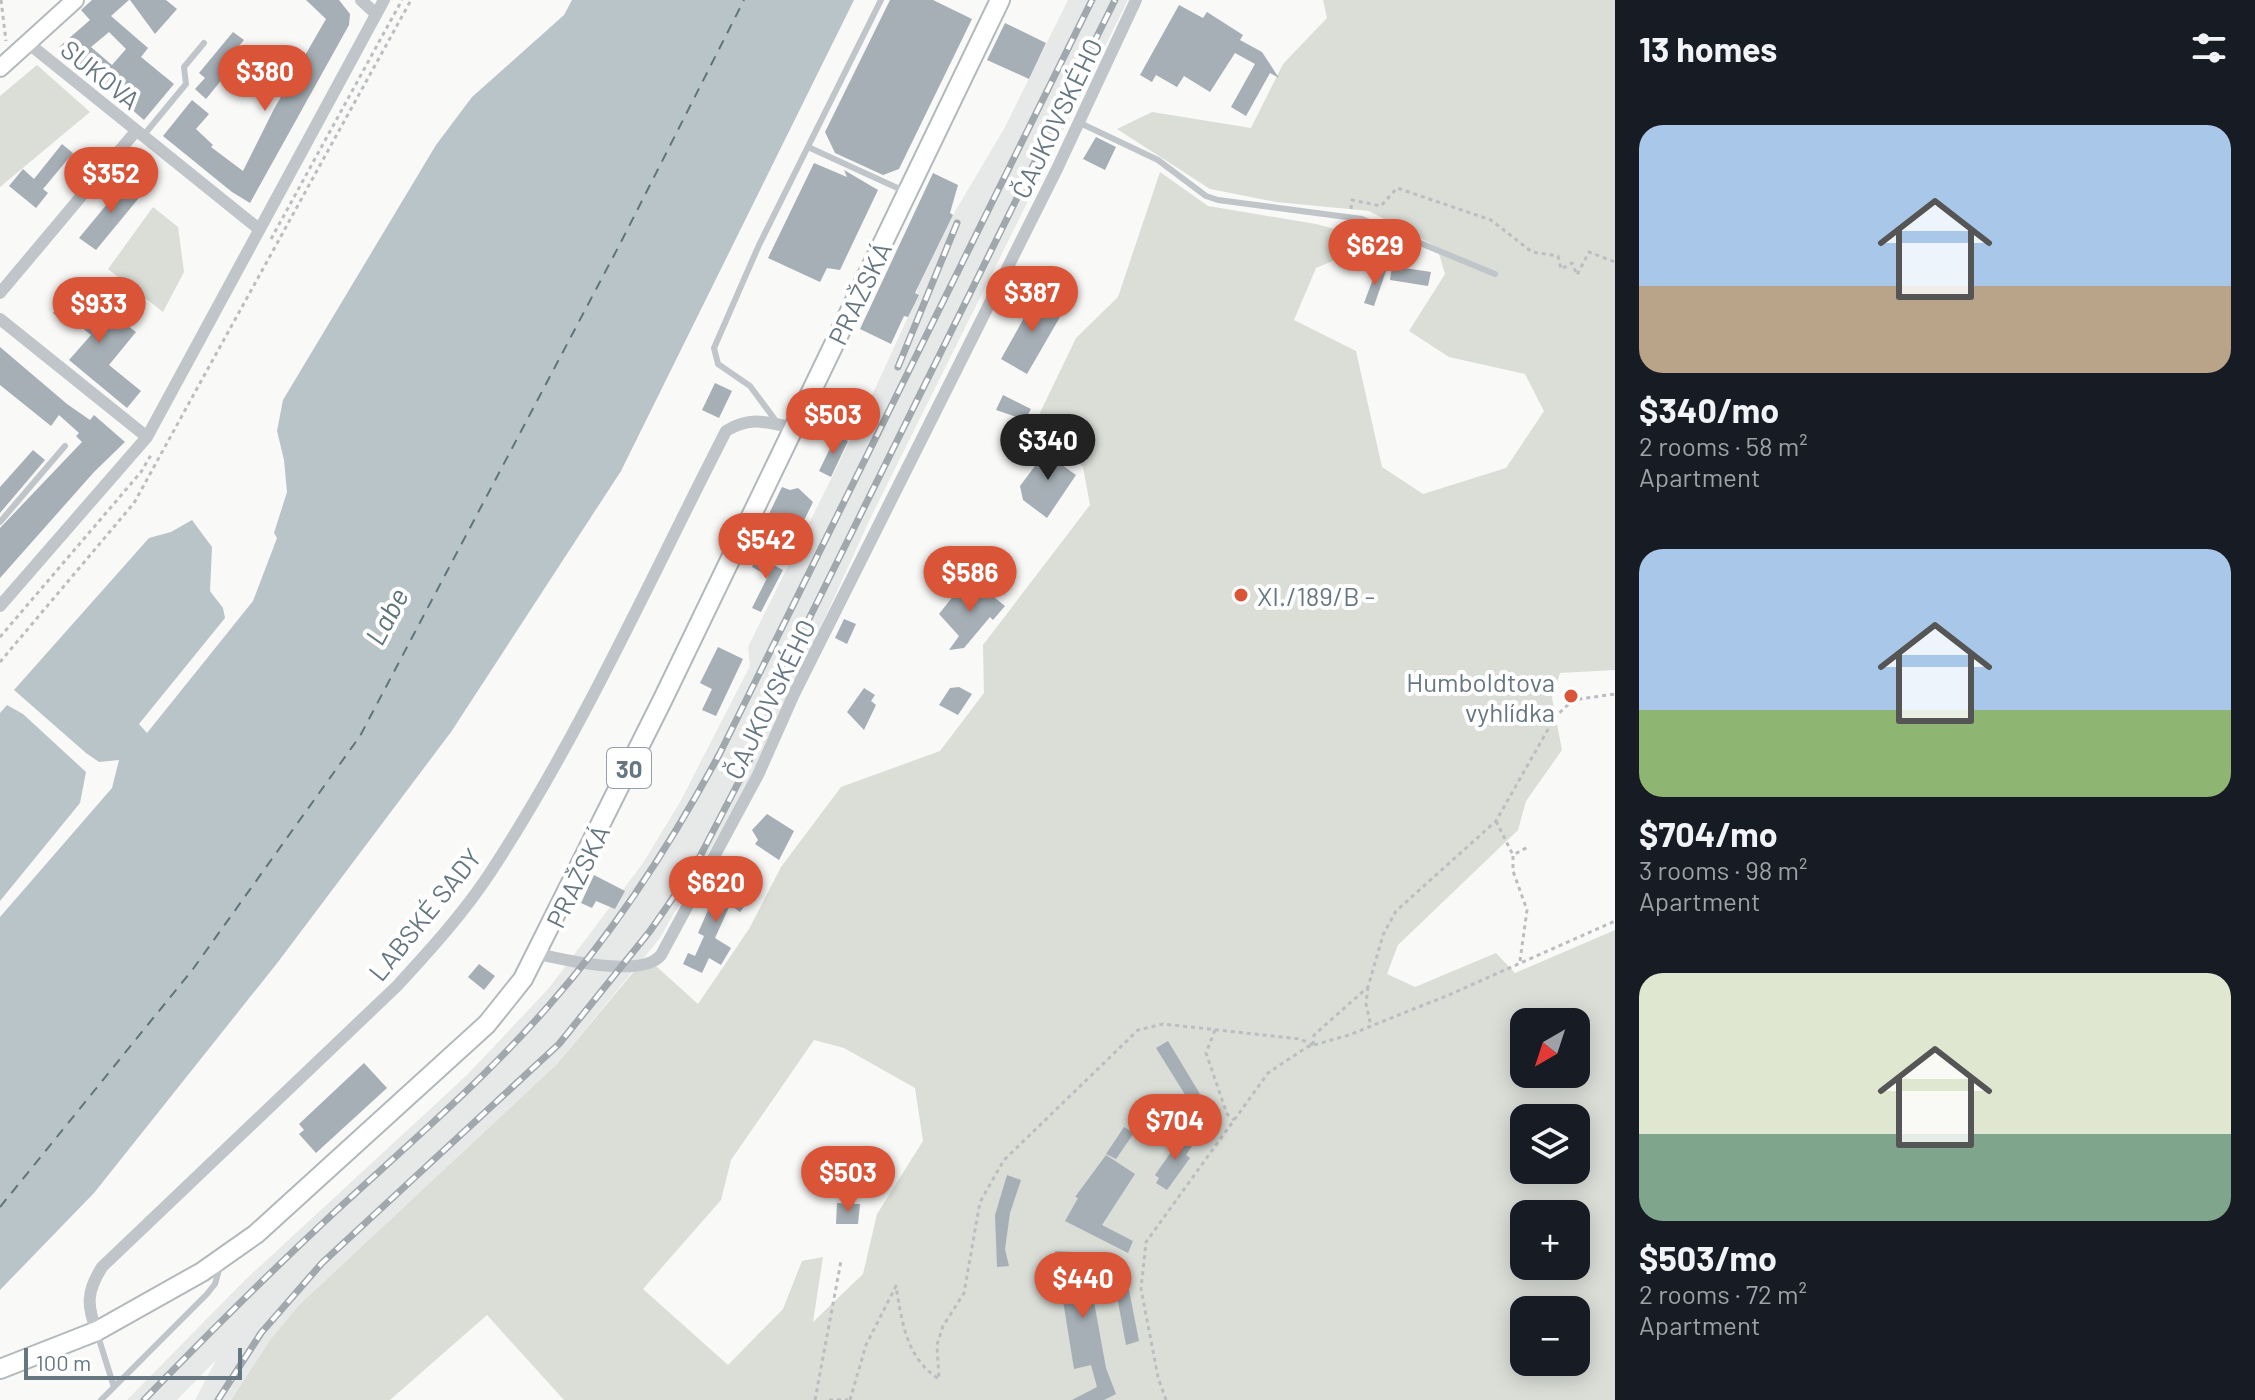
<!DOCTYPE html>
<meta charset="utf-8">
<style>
body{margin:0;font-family:Barlow,sans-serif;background:#242831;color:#f1f3f6;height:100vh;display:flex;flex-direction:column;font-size:30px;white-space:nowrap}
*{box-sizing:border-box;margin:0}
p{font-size:26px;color:#9ea1a6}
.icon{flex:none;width:44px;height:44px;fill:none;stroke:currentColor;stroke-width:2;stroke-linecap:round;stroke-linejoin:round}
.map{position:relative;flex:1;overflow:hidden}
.details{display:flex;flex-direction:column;background:#171b24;width:640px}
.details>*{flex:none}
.needle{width:52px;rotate:219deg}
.fabs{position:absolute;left:1510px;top:1008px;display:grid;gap:16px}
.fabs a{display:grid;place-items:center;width:80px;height:80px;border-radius:16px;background:#171b24;box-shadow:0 4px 20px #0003;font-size:40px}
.scale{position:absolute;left:24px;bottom:20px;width:218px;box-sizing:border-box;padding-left:8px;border:4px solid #667781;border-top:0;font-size:22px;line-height:28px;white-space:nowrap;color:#667781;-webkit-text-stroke:6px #fff;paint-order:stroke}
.price{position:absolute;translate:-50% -68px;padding:0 18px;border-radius:28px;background:#da5437;color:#fff;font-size:26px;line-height:52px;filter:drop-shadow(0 2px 4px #0008)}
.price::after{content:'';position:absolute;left:50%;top:48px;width:24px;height:18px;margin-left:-12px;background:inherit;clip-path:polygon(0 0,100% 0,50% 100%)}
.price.active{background:#222;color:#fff}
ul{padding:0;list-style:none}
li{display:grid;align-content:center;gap:16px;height:424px;padding:0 24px}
li span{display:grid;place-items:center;height:248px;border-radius:24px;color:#555}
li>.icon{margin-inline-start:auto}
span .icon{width:144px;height:144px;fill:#fffc;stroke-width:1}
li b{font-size:34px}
h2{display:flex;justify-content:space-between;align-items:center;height:96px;padding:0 24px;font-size:34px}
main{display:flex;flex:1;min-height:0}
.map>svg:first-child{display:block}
.built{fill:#e7e9e9}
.green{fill:#daded7;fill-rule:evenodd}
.water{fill:#b8c4c8}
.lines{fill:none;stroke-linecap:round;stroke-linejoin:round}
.ferry{stroke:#60757b;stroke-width:2;stroke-dasharray:10 8;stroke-linecap:butt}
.building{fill:#a5afb5;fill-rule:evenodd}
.secondary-casing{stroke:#b3b9bd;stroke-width:20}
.primary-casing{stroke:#b2b8bb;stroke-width:22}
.path{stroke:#bbbec1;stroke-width:3;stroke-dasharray:4 4;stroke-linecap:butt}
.service{stroke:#c0c5c9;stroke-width:6}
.minor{stroke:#c0c5c9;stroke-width:12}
.secondary{stroke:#fff;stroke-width:16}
.primary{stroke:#fff;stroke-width:18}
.rail-casing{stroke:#a0a8ad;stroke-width:7}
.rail{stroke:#fff;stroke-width:4;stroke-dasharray:12;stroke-linecap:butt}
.poi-dot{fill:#da5437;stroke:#fff;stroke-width:3}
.labels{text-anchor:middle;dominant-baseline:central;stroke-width:8;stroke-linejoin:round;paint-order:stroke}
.shield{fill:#fff;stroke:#94a0a7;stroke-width:2}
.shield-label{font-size:24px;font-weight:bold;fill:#667781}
.street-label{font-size:26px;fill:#667781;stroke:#fff}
.poi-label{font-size:26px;fill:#667781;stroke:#fff;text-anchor:start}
.water-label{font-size:28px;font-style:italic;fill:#60757b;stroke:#fff}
</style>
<main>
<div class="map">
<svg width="1615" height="1400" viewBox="0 0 1615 1400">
<rect width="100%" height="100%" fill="#f9f9f8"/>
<path class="built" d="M1068,0H1128L870,519L755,771L660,938L557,1064L299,1305L270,1340L231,1400H195L216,1360L177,1400H127L243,1282L467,1075L549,988L643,863L680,802L750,666L748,647L868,404L918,295L917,290L953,215L1005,127Z"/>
<path class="green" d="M1323,0H1615V670L1560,673L1552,698L1562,750L1526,801L1518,830L1398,945L1387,974L1415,987L1496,953L1515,973L1615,930V1400H564L487,1315L390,1400H231L270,1340L299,1305L557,1064L646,957L698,1004L749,929L781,867L841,787L940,751L984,693L983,645L1090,505L1083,467L1037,419L1076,338L1118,297L1160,172L1208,206L1316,224L1380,241L1316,268L1294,320L1356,351L1382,467L1423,494L1506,468L1544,411L1525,374L1449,357L1409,331L1445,274L1437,247L1369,211L1276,202L1210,189L1117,129L1152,112L1251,128L1283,64L1327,18ZM1524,1022H1576V1074H1524ZM814,1040L844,1048L915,1088L923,1141L877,1214L863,1274L813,1322L823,1257L802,1261L783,1309L728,1365L643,1289L721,1200L731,1160ZM1524,1118H1576V1170H1524ZM1524,1214H1576V1266H1524ZM1524,1310H1576V1362H1524Z
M37,65L90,112L0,187V96Z
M153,207L178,227L184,272L163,312L108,269Z"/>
<path class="water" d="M572,0H854L621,471L451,732L278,962L94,1193L0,1290V917L112,788L119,760L99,762L86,753L14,690L149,538L171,532L192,520L212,547L210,591L223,608L225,618L139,724L147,733L253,601L277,538L274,533L287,492L284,460L277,431L283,400L436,145L472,97L564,15Z
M7,705L23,714L86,772L80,803L0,901V713Z"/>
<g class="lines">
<path class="ferry" d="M0,1207L193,969L360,736L621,242L744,0"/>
</g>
<path class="building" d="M92,0H129L111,16L148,48L141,57L174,84L144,120L59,47L90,20L81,10ZM109,32L126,49L112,65L91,47Z
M130,0H166L177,9L155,34Z
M306,0H339L350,14L349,25L250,203L232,192L163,136L192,100L209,114L196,129L213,145L211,147L243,171L274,109L326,19Z
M890,0H933L972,19L899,169L883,175L835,153L825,132Z
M1179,5L1203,18L1207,12L1243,35L1240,40L1262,52L1279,78L1270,73L1246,116L1231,107L1255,64L1235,53L1210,92L1184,76L1177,87L1156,75L1152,82L1140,75Z
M1005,23L1046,43L1029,79L987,60Z
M233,32L244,40L222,67L228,72L206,99L195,89L205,78L199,73Z
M1096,137L1116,147L1105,170L1083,159Z
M62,144L73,153L43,189L48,193L36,208L9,186L23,169L34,179Z
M814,163L847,177L844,170L878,190L840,270L827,268L820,282L768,258Z
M933,173L958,185L950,213L953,215L915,293L919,295L908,317L904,316L891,344L860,329Z
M127,180L143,193L96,250L79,238Z
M1392,266L1431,272L1428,286L1390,280Z
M1377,268L1386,271L1374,306L1364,303Z
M77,284L91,296L86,302L120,329L124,323L136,332L109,365L141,391L127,408L69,360L91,335L71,319L66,324L53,313Z
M1037,295L1064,310L1027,374L1001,359Z
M0,347L67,404L90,420L94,415L125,442L94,472L0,578V528L82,442L76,436L79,433L59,415L51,426L0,385Z
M715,383L732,391L719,418L702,410Z
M1003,395L1031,409L1025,420L996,410Z
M836,436L848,441L831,477L819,471Z
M1068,438L1076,444L1062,465L1076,475L1047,518L1023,500L1020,486L1041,458L1051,463Z
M33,450L45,460L0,513V487Z
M782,487L790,490L798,488L813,502L796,537L765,522Z
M757,556L783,570L761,612L752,608L768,576L752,567Z
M962,585L973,593L975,590L980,594L984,589L1005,606L993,620L990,617L964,648L949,650L959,636L939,614Z
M844,619L856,624L847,644L835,638Z
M718,647L743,659L716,716L702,710L712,689L700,683Z
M959,687L972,694L958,715L939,705L950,688Z
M864,688L875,695L871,701L876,705L864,730L847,712Z
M767,814L794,831L779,860L755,844L758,840L752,830Z
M723,867L747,903L740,912L730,905L715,938L731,948L721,965L709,958L702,973L683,964L688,953L695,956L704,936L698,933L719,885L714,882Z
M594,875L625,891L615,909L596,901L592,908L581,903Z
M479,964L495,976L484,990L468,977Z
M1168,1041L1200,1094L1189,1101L1156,1048Z
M364,1063L387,1088L316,1153L299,1134L304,1130L299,1124Z
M1124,1127L1134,1133L1116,1159L1106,1154Z
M1185,1132L1196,1140L1186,1155L1190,1158L1167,1190L1156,1183L1159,1178L1155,1175Z
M1106,1155L1135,1174L1102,1225L1133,1241L1128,1253L1065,1221L1078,1198L1075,1197Z
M1007,1175L1021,1180L1010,1213L1005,1249L1009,1266L997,1267L995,1215Z
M837,1203L860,1204L858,1224H836Z
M1055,1251L1111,1254L1087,1263L1106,1368L1116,1394L1104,1400H1072L1097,1387L1091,1365L1074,1369Z
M1129,1290L1139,1341L1126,1345L1116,1291Z"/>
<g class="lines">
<defs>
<path id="secondary" d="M0,68L75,0"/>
<path id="primary" d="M0,1369L97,1331L202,1272L256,1234L487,1024L523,979L663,699L1000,0"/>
</defs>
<use href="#secondary" class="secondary-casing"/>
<use href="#primary" class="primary-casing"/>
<path class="path" d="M1,0L6,41
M1351,209L1352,200L1381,206L1397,188L1491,220L1532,252L1558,256L1561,269L1572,263L1577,275L1589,252L1615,262
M271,239L402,0
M816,419L841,431
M0,637L141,472L151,455
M0,662L134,503L411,0
M1496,821L1513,855
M1520,961L1527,910L1513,871V855L1528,847
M1368,987L1366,1004L1371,1026
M1215,1030L1206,1053L1227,1114L1234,1120
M1313,1045L1314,1035L1368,987L1383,935L1396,911L1496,821L1555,717L1573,700L1615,694
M815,1400L841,1261
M829,1400H848
M850,1400L866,1345L896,1286C902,1322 906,1358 939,1379L937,1345L943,1326L964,1293L980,1202L1004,1160L1138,1030L1163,1024L1300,1039L1313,1045
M1166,1400L1158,1377L1141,1289L1146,1242L1268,1073L1307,1047L1349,1035L1451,994L1615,921"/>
<path class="service" d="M1080,123L1158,160L1206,196L1218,200L1362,219L1495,274
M143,136L186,84L184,67L204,43
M808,147L904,191
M776,421L750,386L718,364L714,348L759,245L881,0
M0,522L65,446
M97,1333L114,1387
M101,1400L207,1294L215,1284L221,1263"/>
<path class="minor" d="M361,0L376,14
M28,43L259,229
M0,293L136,131
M0,319L147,437
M0,606L147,437L384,0
M538,954C564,960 643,978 661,955L758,775L794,694L1057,169L1136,0
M97,1331C86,1305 87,1291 102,1267L397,986C430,950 463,914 490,873C581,734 650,579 726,431C750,416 767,422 794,428"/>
<use href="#secondary" class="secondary"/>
<use href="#primary" class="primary"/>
<defs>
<path id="rail" d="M898,367L957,223
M144,1400C207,1335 271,1271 338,1209C411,1142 486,1078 551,1003C618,927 672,842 720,753L1092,0
M218,1400L261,1333L322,1263L559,1044L650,931L695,866L747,766L801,635L1115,0"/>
</defs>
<use href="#rail" class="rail-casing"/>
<use href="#rail" class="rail"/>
</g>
<g class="poi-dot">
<circle cx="1241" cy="595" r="8"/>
<circle cx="1571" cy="696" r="8"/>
</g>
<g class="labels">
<rect class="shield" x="607" y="748" width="44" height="40" rx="6"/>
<g class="shield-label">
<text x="629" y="768">30</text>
</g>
<g class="street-label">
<text transform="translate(101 74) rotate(39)">SUKOVA</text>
<text transform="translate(1056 118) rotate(-64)">ČAJKOVSKÉHO</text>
<text transform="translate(859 293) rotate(-64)">PRAŽSKÁ</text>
<text transform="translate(769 699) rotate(-64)">ČAJKOVSKÉHO</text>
<text transform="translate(577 876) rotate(-64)">PRAŽSKÁ</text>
<text transform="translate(424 914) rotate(-51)">LABSKÉ SADY</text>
</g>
<g class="poi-label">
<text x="1257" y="595">XI./189/B -</text>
<text x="1555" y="681" text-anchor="end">Humboldtova<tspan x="1555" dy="30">vyhlídka</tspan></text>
</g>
<g class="water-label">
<text transform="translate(386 616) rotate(-62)">Labe</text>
</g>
</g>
</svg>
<div class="fabs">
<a><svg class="needle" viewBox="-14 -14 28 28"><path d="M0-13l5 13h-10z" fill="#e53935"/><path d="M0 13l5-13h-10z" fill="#9ea1a6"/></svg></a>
<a><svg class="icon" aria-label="layers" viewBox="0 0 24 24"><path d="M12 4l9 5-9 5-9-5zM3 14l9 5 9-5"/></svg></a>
<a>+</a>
<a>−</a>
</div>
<div class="scale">100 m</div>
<b class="price" style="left:265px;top:113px">$380</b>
<b class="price" style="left:111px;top:215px">$352</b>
<b class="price" style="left:1375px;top:287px">$629</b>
<b class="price" style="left:1032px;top:334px">$387</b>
<b class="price" style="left:99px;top:345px">$933</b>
<b class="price" style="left:833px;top:456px">$503</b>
<b class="price active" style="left:1048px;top:482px">$340</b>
<b class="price" style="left:766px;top:581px">$542</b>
<b class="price" style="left:970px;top:614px">$586</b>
<b class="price" style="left:716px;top:924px">$620</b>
<b class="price" style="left:1175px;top:1162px">$704</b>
<b class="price" style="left:848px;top:1214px">$503</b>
<b class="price" style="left:1083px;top:1320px">$440</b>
</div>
<section class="details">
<h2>13 homes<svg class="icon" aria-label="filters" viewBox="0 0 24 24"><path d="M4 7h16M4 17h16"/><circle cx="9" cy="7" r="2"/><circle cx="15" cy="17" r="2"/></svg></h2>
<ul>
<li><span style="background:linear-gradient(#a9c7e8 65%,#b9a48a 0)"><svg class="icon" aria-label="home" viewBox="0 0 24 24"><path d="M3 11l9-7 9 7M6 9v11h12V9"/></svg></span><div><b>$340/mo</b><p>2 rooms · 58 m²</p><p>Apartment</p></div></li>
<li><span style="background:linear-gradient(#a9c7e8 65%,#8fb573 0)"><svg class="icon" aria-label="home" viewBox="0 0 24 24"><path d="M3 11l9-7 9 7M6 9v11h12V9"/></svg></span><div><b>$704/mo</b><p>3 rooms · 98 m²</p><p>Apartment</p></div></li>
<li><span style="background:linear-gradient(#dfe7d0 65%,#7fa58c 0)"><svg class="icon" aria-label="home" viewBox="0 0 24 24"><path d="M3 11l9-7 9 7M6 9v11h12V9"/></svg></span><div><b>$503/mo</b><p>2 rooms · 72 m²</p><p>Apartment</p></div></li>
</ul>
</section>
</main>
